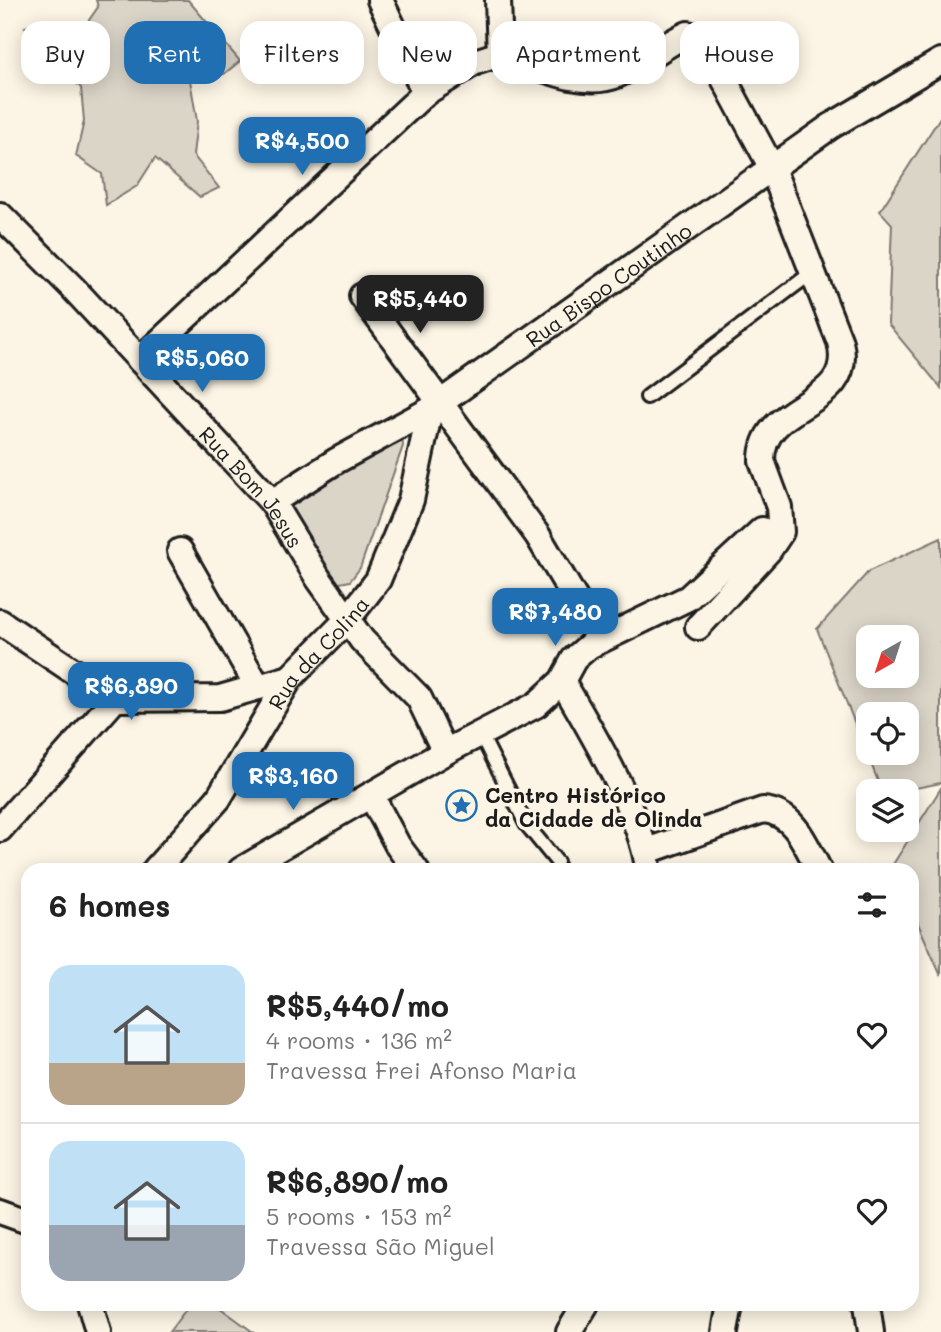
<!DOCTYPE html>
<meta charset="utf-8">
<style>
body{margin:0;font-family:Mali,sans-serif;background:#f6f6f6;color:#222;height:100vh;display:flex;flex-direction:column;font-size:26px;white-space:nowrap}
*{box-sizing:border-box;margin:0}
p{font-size:23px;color:#767676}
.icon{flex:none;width:38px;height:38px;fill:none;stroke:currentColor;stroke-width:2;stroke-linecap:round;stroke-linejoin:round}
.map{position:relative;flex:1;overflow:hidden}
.details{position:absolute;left:21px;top:863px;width:898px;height:448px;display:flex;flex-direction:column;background:#fff;border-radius:21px;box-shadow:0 4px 18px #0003}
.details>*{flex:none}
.hud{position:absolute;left:21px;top:21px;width:900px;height:63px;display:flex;gap:14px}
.needle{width:46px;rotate:219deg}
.controls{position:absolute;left:856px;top:625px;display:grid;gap:14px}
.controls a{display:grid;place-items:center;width:63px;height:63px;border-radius:14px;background:#fff;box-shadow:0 4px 18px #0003;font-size:35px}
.price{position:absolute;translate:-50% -60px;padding:0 16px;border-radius:14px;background:#1f6fb2;color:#fff;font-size:23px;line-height:46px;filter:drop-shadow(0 2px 4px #0008)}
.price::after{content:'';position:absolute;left:50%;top:42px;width:21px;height:16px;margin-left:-10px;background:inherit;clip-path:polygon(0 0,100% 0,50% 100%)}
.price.selected{background:#222;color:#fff}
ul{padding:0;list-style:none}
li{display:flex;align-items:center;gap:21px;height:175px;padding:0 28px}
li+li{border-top:2px solid #e0e0e0}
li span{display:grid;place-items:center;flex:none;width:196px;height:140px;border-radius:21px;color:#555}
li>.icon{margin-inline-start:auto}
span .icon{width:84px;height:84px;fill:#fffc;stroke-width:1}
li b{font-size:30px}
h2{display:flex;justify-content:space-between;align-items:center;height:84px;padding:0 28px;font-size:30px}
.pill{padding:0 24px;border-radius:21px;background:#fff;box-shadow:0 4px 18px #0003;font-size:24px;line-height:63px}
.pill.selected{background:#1f6fb2;color:#fff}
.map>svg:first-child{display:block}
.green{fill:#dbd5c8;stroke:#7c7872;stroke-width:2;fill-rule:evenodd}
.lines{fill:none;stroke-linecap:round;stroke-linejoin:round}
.lane-casing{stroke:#1c1c1c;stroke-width:18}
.street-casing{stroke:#1c1c1c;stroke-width:30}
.lane{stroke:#fcf5e5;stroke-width:12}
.street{stroke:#fcf5e5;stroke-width:24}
.labels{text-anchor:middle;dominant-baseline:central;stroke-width:7;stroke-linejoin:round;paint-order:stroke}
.street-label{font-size:21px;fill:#1c1c1c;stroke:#fcf5e5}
.poi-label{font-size:21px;font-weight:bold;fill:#1c1c1c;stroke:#fcf5e5;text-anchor:start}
</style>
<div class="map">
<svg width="941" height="1332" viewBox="0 0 941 1332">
<rect width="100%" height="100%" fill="#fcf5e5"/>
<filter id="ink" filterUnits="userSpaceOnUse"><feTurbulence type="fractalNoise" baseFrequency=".0143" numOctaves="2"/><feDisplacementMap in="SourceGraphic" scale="14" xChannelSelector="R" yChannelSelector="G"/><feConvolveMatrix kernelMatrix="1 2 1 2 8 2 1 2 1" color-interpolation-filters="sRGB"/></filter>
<g filter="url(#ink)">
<path class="green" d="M96,0H188L240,61L224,74H189L197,121L193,155L219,188L200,197L155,158L137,186L106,205L102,174L76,156L84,121L81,88L25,27L45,22L80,33L98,7Z
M941,116V388L888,324L892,224L880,211Z
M402,435L403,446L360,568L350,581L335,584L283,499Z
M941,538V783L901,791H882L817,629L869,571ZM906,637V676H868V637ZM906,714V752H868V714Z
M941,788V976L912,910V870H894L892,866Z
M190,1304H215L253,1332H169Z"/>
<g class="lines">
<defs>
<path id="lane" d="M647,397L814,271
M480,733L526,824L557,862"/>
<g id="street">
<path d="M380,0L425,93"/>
<path d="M498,0L500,54"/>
<path d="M500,54C534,64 582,90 617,75C642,64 663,45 688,34L703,40L772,168L840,342C857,409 761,399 762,461L779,507L781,532L769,550L698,627"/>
<path id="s1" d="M0,215L73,288L272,502L318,578L362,640L419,698L445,752"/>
<path d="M362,296L538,536L599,639"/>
<path d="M140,360L425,93L475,62L500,54"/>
<path id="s2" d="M272,502L336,461L430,410L831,126L941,61"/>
<path d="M180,551L258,687"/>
<path d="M0,622L115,699L220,698L290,678"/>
<path d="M562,681C589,727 644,819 648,870"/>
<path d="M371,795L398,846L416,870"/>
<path d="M0,829L115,699"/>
<path d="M647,851L763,810C794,812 806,845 819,870"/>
<path id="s3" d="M155,870L218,799L290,678L347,620L378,580L411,500L430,410"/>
<path d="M241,870L445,752L536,705L562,681L574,659L589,646L688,598L762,530"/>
<path d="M0,1211L28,1221"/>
<path d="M90,1304L98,1332"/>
<path d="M867,1304L871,1332"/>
<path d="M569,1332L586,1304"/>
<path d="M725,1332L730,1304"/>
</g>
</defs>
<use href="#lane" class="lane-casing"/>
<use href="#street" class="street-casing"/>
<use href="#lane" class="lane"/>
<use href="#street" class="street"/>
</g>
</g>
<defs>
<symbol id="sight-ring" viewBox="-11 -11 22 22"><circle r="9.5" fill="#fcf5e5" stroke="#1f6fb2" stroke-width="1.5"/><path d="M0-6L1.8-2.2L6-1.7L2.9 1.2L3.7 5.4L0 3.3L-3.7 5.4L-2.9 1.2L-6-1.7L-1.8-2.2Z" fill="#1f6fb2"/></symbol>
</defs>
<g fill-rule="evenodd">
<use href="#sight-ring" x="444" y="788" width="35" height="35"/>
</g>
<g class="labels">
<g class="street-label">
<text stroke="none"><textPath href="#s2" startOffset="401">Rua Bispo Coutinho</textPath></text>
<text stroke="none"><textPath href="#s1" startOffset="371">Rua Bom Jesus</textPath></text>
<text stroke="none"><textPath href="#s3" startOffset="273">Rua da Colina</textPath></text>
</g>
<g class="poi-label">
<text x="485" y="794">Centro Histórico<tspan x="485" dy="24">da Cidade de Olinda</tspan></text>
</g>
</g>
</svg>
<div class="controls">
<a><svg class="needle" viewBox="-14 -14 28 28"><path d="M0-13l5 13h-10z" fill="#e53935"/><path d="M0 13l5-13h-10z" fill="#767676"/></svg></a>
<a><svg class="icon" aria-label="locate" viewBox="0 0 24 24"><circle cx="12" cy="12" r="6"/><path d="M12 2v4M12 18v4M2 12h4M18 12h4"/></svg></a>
<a><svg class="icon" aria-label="layers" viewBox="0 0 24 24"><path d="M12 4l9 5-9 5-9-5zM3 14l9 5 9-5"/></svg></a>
</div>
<b class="price" style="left:302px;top:177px">R$4,500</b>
<b class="price selected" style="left:420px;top:335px">R$5,440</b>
<b class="price" style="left:202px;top:394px">R$5,060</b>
<b class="price" style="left:555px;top:648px">R$7,480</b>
<b class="price" style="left:131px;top:722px">R$6,890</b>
<b class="price" style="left:293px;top:812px">R$3,160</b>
<div class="hud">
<a class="pill">Buy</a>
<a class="pill selected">Rent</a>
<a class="pill">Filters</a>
<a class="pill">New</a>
<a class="pill">Apartment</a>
<a class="pill">House</a>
</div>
<section class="details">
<h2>6 homes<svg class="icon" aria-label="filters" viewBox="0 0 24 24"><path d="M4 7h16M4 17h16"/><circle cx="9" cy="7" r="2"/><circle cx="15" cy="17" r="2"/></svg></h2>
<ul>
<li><span style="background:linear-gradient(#bfe0f5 70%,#b9a48a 0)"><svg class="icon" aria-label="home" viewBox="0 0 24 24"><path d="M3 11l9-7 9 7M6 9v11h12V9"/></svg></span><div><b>R$5,440/mo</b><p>4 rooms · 136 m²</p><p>Travessa Frei Afonso Maria</p></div><svg class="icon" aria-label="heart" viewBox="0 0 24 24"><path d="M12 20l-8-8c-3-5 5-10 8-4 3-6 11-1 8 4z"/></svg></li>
<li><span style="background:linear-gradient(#bfe0f5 60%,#9aa5b1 0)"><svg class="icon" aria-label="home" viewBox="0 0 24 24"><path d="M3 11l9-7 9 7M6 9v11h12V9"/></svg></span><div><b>R$6,890/mo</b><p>5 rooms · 153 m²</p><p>Travessa São Miguel</p></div><svg class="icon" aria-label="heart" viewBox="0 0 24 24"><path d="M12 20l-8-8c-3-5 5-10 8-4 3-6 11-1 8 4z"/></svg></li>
</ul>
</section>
</div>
